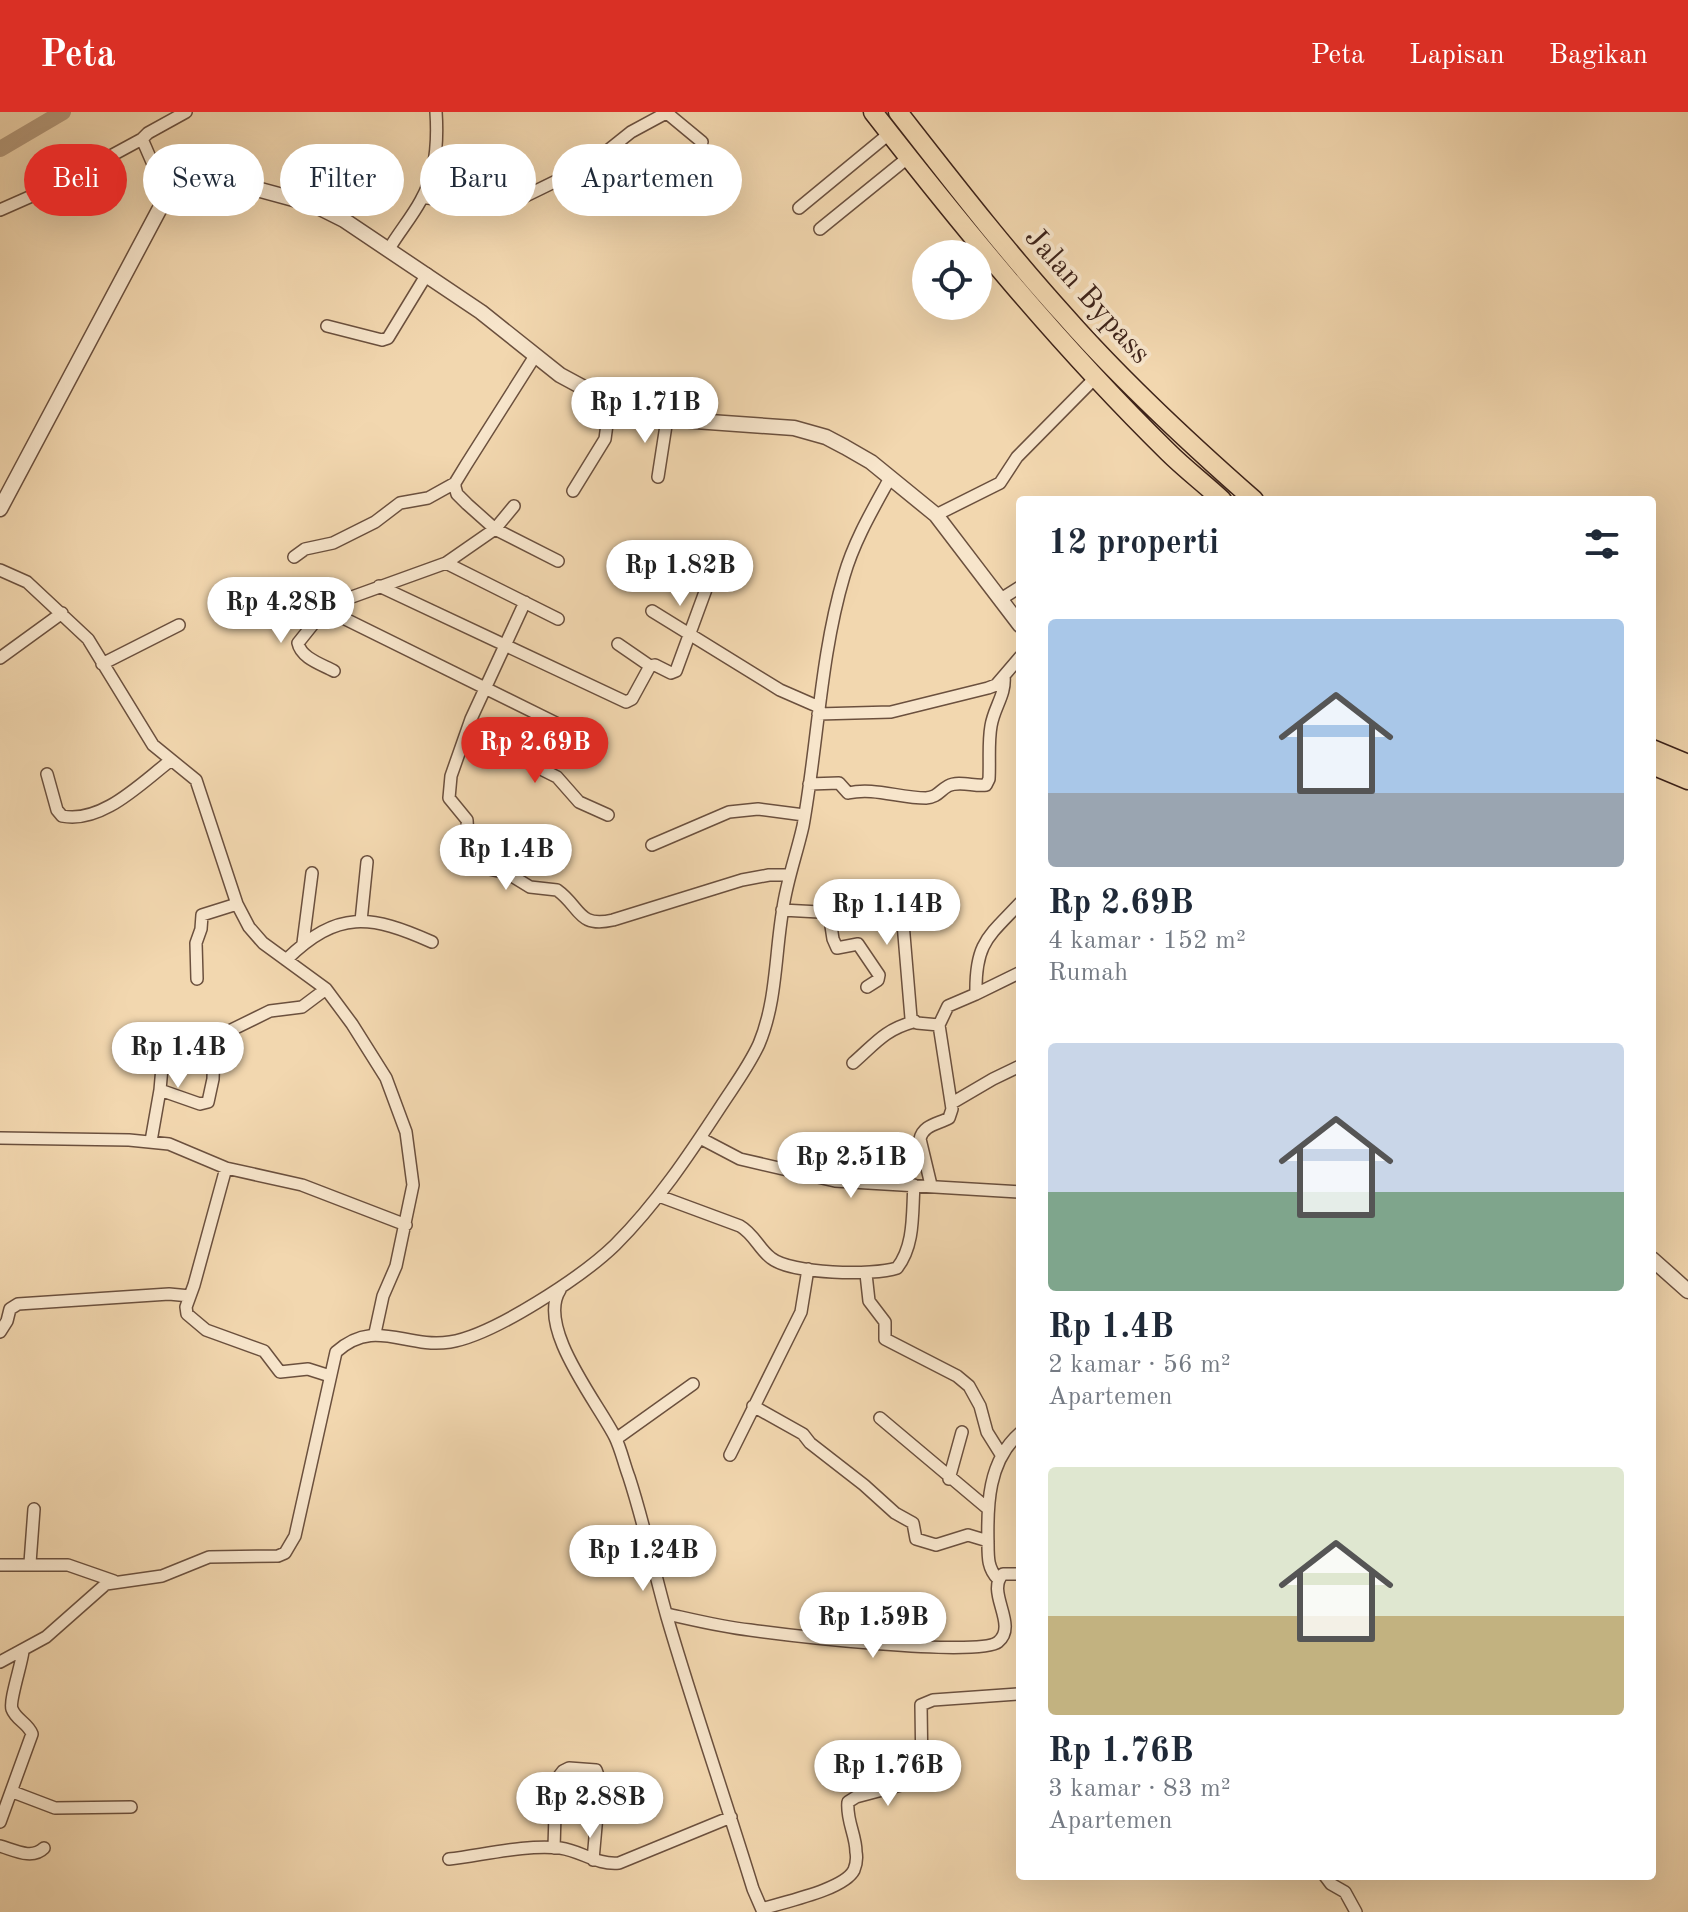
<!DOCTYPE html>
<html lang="id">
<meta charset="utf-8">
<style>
body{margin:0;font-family:"Old Standard TT",serif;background:#f2f2f3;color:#1f2937;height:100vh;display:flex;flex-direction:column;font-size:30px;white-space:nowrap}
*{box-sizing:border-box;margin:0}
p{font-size:26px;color:#747a83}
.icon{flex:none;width:44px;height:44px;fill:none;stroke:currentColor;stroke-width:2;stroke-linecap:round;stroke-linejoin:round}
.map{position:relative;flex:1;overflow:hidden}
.drawer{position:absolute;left:1016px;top:384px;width:640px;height:1384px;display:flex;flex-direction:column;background:#fff;border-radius:8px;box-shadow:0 8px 32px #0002}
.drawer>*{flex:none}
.top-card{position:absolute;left:24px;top:32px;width:760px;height:72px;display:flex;gap:16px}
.buttons{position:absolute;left:912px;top:128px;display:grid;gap:16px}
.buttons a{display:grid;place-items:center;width:80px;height:80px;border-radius:50%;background:#fff;box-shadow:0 8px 32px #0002;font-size:40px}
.price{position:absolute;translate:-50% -68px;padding:0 18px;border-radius:28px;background:#fff;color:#222;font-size:26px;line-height:52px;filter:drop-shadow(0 2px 4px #0008)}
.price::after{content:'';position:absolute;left:50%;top:48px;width:24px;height:18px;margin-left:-12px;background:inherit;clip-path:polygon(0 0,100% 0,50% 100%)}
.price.active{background:#d93025;color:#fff}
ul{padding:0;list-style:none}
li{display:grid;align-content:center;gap:16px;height:424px;padding:0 32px}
li span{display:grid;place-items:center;height:248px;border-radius:8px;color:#555}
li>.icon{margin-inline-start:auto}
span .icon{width:144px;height:144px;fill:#fffc;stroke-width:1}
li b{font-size:34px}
h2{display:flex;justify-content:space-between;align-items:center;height:96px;padding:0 32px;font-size:34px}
.pill{padding:0 28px;border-radius:36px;background:#fff;box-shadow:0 8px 32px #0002;font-size:28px;line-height:72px}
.pill.active{background:#d93025;color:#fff}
header{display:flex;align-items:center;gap:48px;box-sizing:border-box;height:112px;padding:0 40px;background:#d93025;color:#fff}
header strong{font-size:38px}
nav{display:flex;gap:44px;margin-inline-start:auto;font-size:28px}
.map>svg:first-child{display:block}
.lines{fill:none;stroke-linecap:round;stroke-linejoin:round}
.river{stroke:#b59a7c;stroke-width:16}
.minor-casing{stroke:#6b503e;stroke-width:14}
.tertiary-casing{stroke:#6b503e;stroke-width:17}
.trunk-casing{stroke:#3e2319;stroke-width:21}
.minor{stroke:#f7e5cb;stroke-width:11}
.tertiary{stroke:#f7e5cb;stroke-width:14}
.trunk{stroke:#f2d7af;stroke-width:18}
.labels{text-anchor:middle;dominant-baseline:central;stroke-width:8;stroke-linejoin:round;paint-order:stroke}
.street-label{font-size:30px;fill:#3e2319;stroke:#f7e5cb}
</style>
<header>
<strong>Peta</strong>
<nav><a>Peta</a><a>Lapisan</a><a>Bagikan</a></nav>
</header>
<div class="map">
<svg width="1688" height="1800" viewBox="0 0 1688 1800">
<rect width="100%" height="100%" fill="#f2d7af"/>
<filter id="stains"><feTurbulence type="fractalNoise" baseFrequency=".0025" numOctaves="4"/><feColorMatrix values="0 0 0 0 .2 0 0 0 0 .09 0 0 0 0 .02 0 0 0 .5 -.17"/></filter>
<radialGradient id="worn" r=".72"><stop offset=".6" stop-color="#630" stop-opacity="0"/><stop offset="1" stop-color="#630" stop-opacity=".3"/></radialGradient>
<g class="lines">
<path class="river" d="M0,37L63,0"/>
<defs>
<path id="minor" d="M667,1L702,30
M175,75L152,50L142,27L148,21L186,0
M423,85L481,97L505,94L591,52L631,20L668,0
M799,96L890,21
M0,98L59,72L142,27
M820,117L910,44
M389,137C399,120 412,105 421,88C436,62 438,29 436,0
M327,214L382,228L388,226L427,162
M535,244L466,353L455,371V375L457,382L467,392L495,417L558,449
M658,365L667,307
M573,379L605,327L610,290
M936,403L1000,371L1017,345L1095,266
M294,445L305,437L333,431L375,410L400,391L428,386L455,371
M446,451L558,507
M0,458L27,470L88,527L153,633L196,668L237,792L249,815L263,831L326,877L352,912L386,966L406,1020L413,1073L396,1154L383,1184L375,1221
M379,474L626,590L632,587L650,554L655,553L671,561L676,559L709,469
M1001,487L1020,475
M525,490L471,607L451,664L449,686L467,708L469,747L471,753L507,761L530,775L557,778C581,795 577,816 613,808L742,768L769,763H790
M327,498L576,621
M652,499L780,578L819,595
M618,532L650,554
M0,546L62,501
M102,552L179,513
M334,559C321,552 301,546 298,531L322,501L338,490L446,451L495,417L514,394
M818,602L891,600L988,576L996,573L1020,545
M467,620L557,665L579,690L608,703
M47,662L57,698L62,704C102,712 141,671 170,649
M809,672L839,671L848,681C874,675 899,686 926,686C938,685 939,679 948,674C959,668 975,675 986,673L989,667C990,649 988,631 991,614C994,595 1006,583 1004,564
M652,733L729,700L758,697L804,703
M782,798L838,801L862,789L875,790L894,797L903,811L911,906L917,911L939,913
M829,801L833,827L837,836L858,832L879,863L878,868L867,875
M361,809L367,750
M303,831L312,761
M286,848C338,797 371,803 432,830
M197,867L196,831L201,817L202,803L237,792
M976,882L1019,861
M853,951C875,932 884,918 913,910
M160,978L200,992L208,990L213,967L214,935L219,924L270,899L302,895L326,877
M952,991L993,967L1020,954
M0,1026L129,1028L169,1032L226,1056L302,1073L406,1113
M700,1026L740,1047L835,1069L1020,1080
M151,1029L160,978L165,921
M226,1056L194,1173L186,1195L187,1202L206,1218L264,1239L280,1260L308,1257L330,1264
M931,1073L920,1027C923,1013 938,1012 949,1006L952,997L939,913L948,894L976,882C975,831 988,825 1020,791
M659,1084L740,1114C754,1122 759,1137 771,1146C791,1162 873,1164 897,1156C915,1133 912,1101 914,1073
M866,1162L869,1189L885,1210V1227L957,1264L969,1274L980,1294L987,1320L1002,1344
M560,1178C536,1215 598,1291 615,1325C621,1337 624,1352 629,1365C644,1411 654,1459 667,1505C694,1597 725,1686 753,1777L763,1800
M0,1220L7,1209L10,1197L18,1192L169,1182L190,1184
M753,1294L803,1322L810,1331L864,1373L895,1401L913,1411L916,1427L936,1433L968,1423L988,1429
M880,1306L987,1396
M616,1327L693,1272
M730,1343L801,1200L808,1157
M949,1367L962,1320
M30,1451L34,1397
M0,1453H68L114,1469
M998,1467C988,1457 988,1446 988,1432C987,1393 988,1349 1020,1321
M667,1502C694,1508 722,1515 750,1518C786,1523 978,1546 998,1530C1019,1513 985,1480 1003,1462H1020
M0,1550L46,1525L106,1472L162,1464L209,1445L278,1444L285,1441L295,1424L336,1240C375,1205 405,1237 450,1230C494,1223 583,1164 615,1133C657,1091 689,1043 721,994C734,974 749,954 759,932C777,889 775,841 783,796C787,768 797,741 803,714C818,631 820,545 844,464C854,429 873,397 890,366
M13,1680L55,1696L131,1695
M0,1710L32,1622C28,1611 16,1608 12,1597C9,1589 22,1551 23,1539
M0,1734C14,1738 32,1748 44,1736
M554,1736L556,1668L563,1659L569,1656L596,1658L600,1669L593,1748
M449,1747C483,1743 527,1732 560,1736C582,1739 596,1753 619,1751L731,1705
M1325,1764L1331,1772L1345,1780L1356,1800
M762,1797C783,1790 844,1778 854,1758C856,1753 857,1745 856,1740C856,1723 846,1708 848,1690L856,1685L920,1668L922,1663L921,1593L933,1588L1018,1582"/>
<path id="tertiary" d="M0,397L159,98C173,78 182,64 209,64L312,92L344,108L481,200L560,263L610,290L632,299L667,307L794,316L826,325L845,335L871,350L936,403L1020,513
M1652,1147L1688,1179"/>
<path id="trunk" d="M873,0C965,118 1061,235 1168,340C1185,357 1205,372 1222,388
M898,0C952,69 1006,139 1065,204C1123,270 1188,330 1254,388
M1652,637L1688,652
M1652,653L1688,668"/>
</defs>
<use href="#minor" class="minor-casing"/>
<use href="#tertiary" class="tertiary-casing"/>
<use href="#trunk" class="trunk-casing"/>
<use href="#minor" class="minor"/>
<use href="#tertiary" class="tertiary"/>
<use href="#trunk" class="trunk"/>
</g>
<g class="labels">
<g class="street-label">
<text transform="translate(1087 184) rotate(48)">Jalan Bypass</text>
</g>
</g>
<rect width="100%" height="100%" filter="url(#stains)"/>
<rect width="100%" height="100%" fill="url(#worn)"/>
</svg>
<div class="buttons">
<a><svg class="icon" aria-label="locate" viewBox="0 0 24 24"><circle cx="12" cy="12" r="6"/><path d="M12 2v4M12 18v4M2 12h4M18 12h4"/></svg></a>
</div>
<b class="price" style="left:645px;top:333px">Rp 1.71B</b>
<b class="price" style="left:680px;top:496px">Rp 1.82B</b>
<b class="price" style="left:281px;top:533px">Rp 4.28B</b>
<b class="price active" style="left:535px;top:673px">Rp 2.69B</b>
<b class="price" style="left:506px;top:780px">Rp 1.4B</b>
<b class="price" style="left:887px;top:835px">Rp 1.14B</b>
<b class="price" style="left:178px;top:978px">Rp 1.4B</b>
<b class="price" style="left:851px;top:1088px">Rp 2.51B</b>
<b class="price" style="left:643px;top:1481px">Rp 1.24B</b>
<b class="price" style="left:873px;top:1548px">Rp 1.59B</b>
<b class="price" style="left:888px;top:1696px">Rp 1.76B</b>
<b class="price" style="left:590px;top:1728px">Rp 2.88B</b>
<div class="top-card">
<a class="pill active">Beli</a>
<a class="pill">Sewa</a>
<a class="pill">Filter</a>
<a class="pill">Baru</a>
<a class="pill">Apartemen</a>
</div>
<section class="drawer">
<h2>12 properti<svg class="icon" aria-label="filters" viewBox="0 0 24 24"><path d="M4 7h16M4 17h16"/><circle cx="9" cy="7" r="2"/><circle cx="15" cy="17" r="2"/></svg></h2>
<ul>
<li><span style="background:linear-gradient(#a9c7e8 70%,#9aa5b1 0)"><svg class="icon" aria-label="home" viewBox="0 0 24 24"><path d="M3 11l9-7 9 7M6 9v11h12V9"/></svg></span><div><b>Rp 2.69B</b><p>4 kamar · 152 m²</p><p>Rumah</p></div></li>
<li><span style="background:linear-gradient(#c9d6e8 60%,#7fa58c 0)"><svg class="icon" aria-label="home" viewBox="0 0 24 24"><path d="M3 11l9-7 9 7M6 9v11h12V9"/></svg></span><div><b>Rp 1.4B</b><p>2 kamar · 56 m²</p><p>Apartemen</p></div></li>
<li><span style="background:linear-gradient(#dfe7d0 60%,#c2b280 0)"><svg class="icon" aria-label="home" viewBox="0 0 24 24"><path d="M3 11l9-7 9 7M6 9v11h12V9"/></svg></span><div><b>Rp 1.76B</b><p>3 kamar · 83 m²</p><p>Apartemen</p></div></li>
</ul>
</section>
</div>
